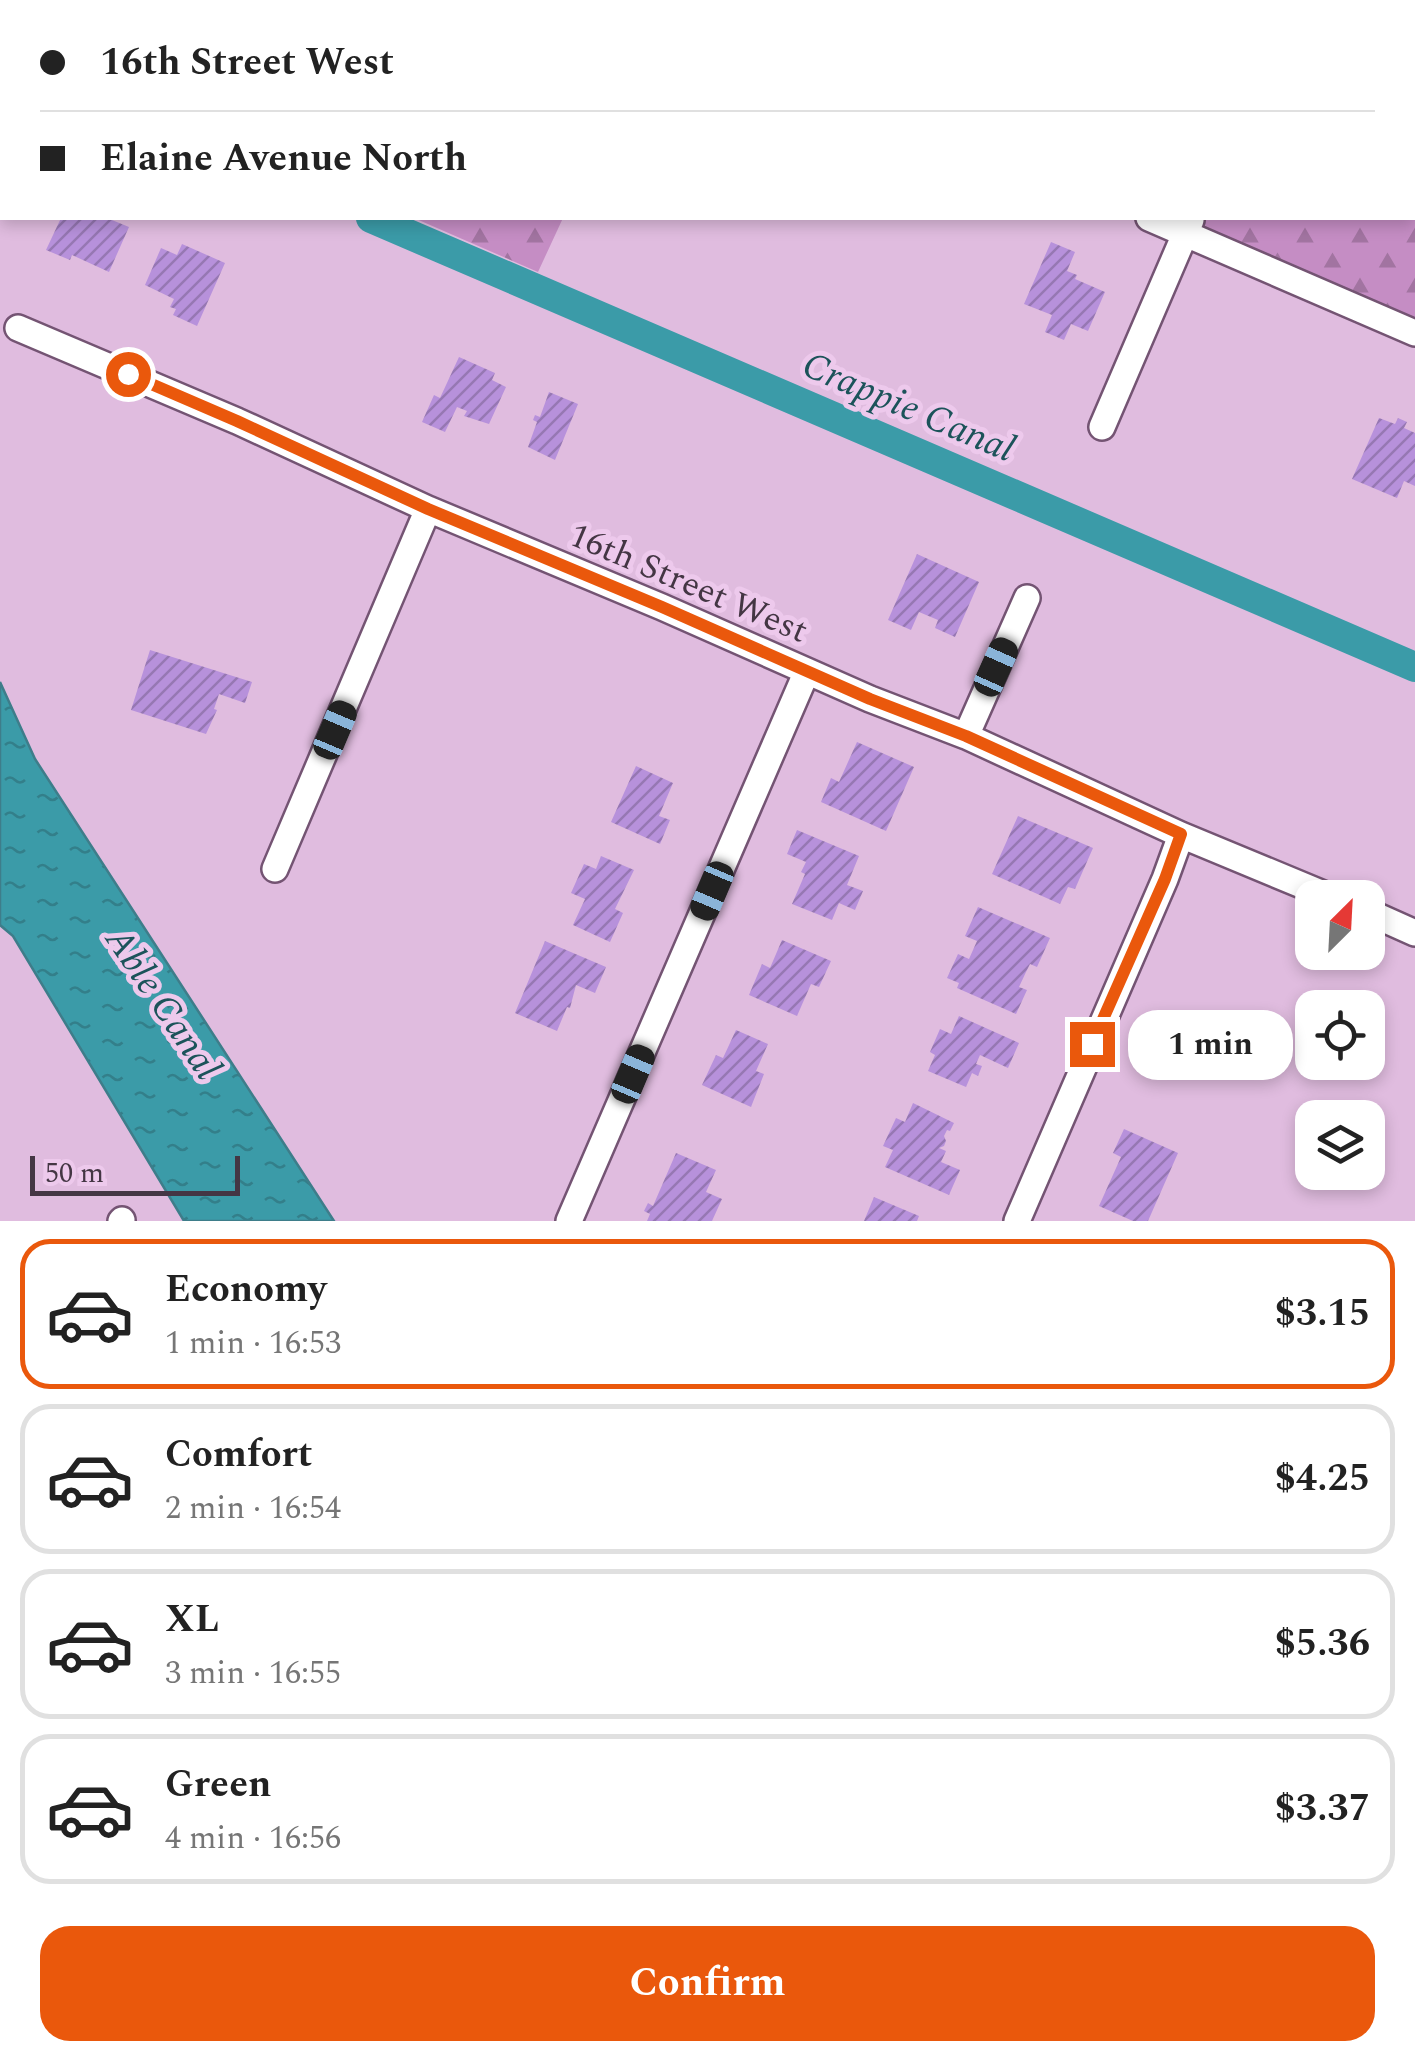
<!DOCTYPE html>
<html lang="en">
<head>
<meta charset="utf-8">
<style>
  body { margin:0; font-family:Spectral,serif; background:#f6f6f6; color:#222; height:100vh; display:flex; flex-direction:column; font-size:38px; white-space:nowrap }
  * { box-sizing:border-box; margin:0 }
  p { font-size:32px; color:#767676 }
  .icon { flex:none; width:55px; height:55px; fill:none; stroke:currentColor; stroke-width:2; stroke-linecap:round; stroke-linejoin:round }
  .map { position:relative; height:1221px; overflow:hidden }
  .sheet { display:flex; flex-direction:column; background:#fff; flex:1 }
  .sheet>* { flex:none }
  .top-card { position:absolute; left:0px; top:0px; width:1415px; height:220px; box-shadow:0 5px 15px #0003; display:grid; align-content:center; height:220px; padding:0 40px; background:#fff }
  .needle { width:65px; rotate:24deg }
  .buttons { position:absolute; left:1295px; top:880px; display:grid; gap:20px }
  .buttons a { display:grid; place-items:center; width:90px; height:90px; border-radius:20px; background:#fff; box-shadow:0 5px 15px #0003; font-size:50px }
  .scale { position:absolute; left:30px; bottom:25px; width:210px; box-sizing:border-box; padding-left:10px; border:5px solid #443644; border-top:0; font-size:28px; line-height:35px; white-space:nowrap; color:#443644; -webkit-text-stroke:8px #edc9ec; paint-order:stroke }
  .end { position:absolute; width:45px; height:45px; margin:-22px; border:12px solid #ea580c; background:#fff; box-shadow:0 0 0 5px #fff }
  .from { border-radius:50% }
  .bubble { position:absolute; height:70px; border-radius:30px; background:#fff; box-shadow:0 5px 15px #0003; font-size:32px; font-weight:700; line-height:70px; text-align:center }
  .car { position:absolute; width:30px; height:60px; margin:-30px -15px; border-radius:12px; box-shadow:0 0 8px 2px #0007; background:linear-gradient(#222 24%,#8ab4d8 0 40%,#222 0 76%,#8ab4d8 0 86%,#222 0) }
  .top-card b { display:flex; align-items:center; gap:35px; height:95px; font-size:38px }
  .top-card b+b { border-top:2px solid #e0e0e0 }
  .top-card i { width:25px; height:25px; background:#222 }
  ul { padding:18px 0 0; list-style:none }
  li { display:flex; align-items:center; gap:30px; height:150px; margin:0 20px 15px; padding:0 20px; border:5px solid #e0e0e0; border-radius:30px }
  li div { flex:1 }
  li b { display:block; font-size:38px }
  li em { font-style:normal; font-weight:700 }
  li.current { border-color:#ea580c }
  li>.icon { width:90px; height:90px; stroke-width:1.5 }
  .action { display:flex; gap:20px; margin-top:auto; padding:20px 40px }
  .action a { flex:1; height:115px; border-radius:30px; background:#ea580c; color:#fff; font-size:40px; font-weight:700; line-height:115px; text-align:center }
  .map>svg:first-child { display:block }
  .forest { fill:url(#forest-firs) }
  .water { fill:url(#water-ripples); stroke:#3e7d8a; stroke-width:2.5 }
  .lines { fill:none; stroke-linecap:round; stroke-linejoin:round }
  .canal { stroke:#3b9ba8; stroke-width:30 }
  .building { fill:url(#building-hatch) }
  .street-casing { stroke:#745473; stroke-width:30 }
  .street { stroke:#fff; stroke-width:25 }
  .route { stroke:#ea580c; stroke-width:12 }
  .labels { text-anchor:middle; stroke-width:10; stroke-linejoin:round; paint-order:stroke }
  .street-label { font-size:35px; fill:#443644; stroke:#edc9ec }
  .water-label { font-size:38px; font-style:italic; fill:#1c535a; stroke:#edc9ec }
</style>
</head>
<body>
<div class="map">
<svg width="1415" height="1221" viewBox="0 0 1415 1221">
  <defs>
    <pattern id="forest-firs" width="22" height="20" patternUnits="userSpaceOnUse" patternTransform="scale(2.5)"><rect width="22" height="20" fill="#c58dc4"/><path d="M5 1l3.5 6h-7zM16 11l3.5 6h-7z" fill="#a274a1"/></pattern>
    <pattern id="water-ripples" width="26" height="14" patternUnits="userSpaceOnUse" patternTransform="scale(2.5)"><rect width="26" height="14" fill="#3b9ba8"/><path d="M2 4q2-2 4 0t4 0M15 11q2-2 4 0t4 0" fill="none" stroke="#337f8a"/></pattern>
    <pattern id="building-hatch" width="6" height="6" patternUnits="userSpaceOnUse" patternTransform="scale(2.5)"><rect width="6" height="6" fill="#b791db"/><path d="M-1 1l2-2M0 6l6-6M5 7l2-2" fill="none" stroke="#9677b3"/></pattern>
  </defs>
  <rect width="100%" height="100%" fill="#e0bcdf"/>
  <path class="forest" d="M 113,0 L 1415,0 L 1415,343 L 1137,218 L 1412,218 L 1412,2 L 112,2 Z
    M 414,218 L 563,218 L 538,272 Z"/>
  <path class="water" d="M 0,682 L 35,759 L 334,1221 L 184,1221 L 13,936 L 0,925 Z"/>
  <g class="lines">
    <path class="canal" d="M 0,57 L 2,58
      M 371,218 L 1415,667"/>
  </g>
  <path class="building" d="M 61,218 L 107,218 L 129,227 L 109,272 L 72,255 L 70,260 L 46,250 Z
    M 1051,242 L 1075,252 L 1067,271 L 1077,275 L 1075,279 L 1105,292 L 1088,331 L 1071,324 L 1064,340 L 1045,332 L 1052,315 L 1024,304 Z
    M 182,244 L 225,263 L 197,326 L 173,315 L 176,309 L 170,307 L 174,299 L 145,285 L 161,248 L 177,255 Z
    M 459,357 L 495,373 L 492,380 L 506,387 L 489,424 L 464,416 L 467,411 L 457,407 L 445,432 L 422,422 L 434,395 L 440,398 Z
    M 549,392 L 578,404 L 555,460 L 528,447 L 537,422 L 533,420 L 535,415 L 540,417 Z
    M 1379,418 L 1395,424 L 1398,418 L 1407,422 L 1404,428 L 1415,433 L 1415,486 L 1404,481 L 1397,498 L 1352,479 Z
    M 917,554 L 979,582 L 955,637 L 935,628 L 938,620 L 919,612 L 911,630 L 888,620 Z
    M 150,650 L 252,682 L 245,703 L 219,694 L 214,709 L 217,710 L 206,734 L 131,710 Z
    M 857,742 L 914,767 L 886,831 L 821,802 L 831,778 L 839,782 Z
    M 636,766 L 673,783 L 659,816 L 670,820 L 660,844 L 611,822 Z
    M 1018,816 L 1093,848 L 1075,889 L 1068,887 L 1060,904 L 992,874 Z
    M 797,830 L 859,856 L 847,885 L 863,891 L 855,910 L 839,903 L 832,920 L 792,904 L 805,874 L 801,872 L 806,862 L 787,854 Z
    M 601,856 L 634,870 L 615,909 L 623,913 L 610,942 L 573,925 L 585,899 L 571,893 L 584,864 L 596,869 Z
    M 978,907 L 1050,938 L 1037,967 L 1030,964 L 1026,972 L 1019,987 L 1027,990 L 1016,1014 L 957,988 L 959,983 L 947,978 L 958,954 L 969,959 L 977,941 L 965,936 Z
    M 782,940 L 831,961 L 819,987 L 811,984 L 797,1016 L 749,995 L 762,964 L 770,968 Z
    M 545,941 L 606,967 L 595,993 L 576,985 L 570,1008 L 567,1007 L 557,1031 L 515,1013 Z
    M 959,1016 L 1019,1043 L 1008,1068 L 980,1055 L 976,1064 L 982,1066 L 978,1076 L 972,1073 L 966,1087 L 928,1071 L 935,1055 L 930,1052 L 940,1029 L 951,1034 Z
    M 736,1030 L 768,1044 L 756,1071 L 764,1074 L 751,1107 L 702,1085 L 716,1055 L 723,1058 Z
    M 913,1103 L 954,1123 L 950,1131 L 947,1130 L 944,1136 L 946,1141 L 944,1146 L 939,1148 L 946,1151 L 941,1162 L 960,1170 L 949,1195 L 885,1167 L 893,1150 L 883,1146 L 896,1118 L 905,1122 Z
    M 1124,1129 L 1178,1153 L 1148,1221 L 1133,1221 L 1099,1206 L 1121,1157 L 1113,1153 Z
    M 676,1153 L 716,1170 L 706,1192 L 722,1199 L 712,1221 L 647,1221 L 650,1214 L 644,1211 L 648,1203 L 653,1206 Z
    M 874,1197 L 919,1216 L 917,1221 L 864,1221 Z"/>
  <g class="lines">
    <defs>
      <path id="street" d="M 646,0 L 652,2
        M 1285,2 L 1286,0
        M 1149,218 L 1415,333
        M 18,328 L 237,421 L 428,509 L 662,607 L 870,699 L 966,736 L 1181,835 L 1333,898
        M 1102,427 L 1191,220
        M 966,736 L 1027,598
        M 275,869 L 428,509
        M 1368,912 L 1415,933
        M 121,1221 L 122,1220
        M 569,1221 L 807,671
        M 1017,1221 L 1165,879 L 1181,835"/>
    </defs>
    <use href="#street" class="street-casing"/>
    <use href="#street" class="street"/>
  </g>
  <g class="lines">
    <path class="route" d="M 128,374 L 237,421 L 428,509 L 662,607 L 870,699 L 966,736 L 1181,834 L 1165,879 L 1092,1044"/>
  </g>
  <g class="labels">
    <g class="street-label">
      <text transform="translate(689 582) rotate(23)" y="12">16th Street West</text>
    </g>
    <g class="water-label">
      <text transform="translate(909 406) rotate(23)" y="13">Crappie Canal</text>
      <text transform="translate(164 1003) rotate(56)" y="13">Able Canal</text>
    </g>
  </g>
</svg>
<div class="buttons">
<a><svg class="needle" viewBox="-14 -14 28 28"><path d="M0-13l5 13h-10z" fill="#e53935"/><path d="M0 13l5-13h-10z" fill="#767676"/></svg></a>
<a><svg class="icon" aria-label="locate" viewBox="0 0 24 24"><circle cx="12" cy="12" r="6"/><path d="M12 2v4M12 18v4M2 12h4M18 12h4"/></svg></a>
<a><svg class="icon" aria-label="layers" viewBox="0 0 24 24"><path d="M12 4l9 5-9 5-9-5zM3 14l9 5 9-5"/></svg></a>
</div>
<div class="scale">50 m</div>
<i class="end from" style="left:128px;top:374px"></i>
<i class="end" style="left:1092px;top:1044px"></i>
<div class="bubble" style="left:1128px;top:1010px;width:165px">1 min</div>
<i class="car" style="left:996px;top:667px;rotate:24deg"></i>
<i class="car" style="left:335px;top:730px;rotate:23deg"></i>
<i class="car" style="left:712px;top:891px;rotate:203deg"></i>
<i class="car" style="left:633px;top:1074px;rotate:23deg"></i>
<div class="top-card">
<b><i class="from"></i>16th Street West</b>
<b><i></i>Elaine Avenue North</b>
</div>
</div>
<section class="sheet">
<ul>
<li class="current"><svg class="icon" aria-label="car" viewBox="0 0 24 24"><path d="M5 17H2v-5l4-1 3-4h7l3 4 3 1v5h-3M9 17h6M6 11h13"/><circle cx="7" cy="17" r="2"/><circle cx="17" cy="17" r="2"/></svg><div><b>Economy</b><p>1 min · 16:53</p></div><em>$3.15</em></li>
<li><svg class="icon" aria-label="car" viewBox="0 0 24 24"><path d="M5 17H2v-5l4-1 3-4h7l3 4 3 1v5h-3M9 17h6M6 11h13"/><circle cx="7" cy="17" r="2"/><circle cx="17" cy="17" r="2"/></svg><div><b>Comfort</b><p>2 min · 16:54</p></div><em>$4.25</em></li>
<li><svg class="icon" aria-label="car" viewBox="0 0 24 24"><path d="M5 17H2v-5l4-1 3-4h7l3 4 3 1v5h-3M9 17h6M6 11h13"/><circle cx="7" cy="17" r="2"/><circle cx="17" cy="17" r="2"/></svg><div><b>XL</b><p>3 min · 16:55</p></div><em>$5.36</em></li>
<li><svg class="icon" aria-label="car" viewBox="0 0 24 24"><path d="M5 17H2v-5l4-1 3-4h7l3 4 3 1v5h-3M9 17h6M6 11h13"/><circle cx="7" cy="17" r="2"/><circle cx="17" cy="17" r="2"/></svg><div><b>Green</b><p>4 min · 16:56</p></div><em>$3.37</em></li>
</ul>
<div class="action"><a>Confirm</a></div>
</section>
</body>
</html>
